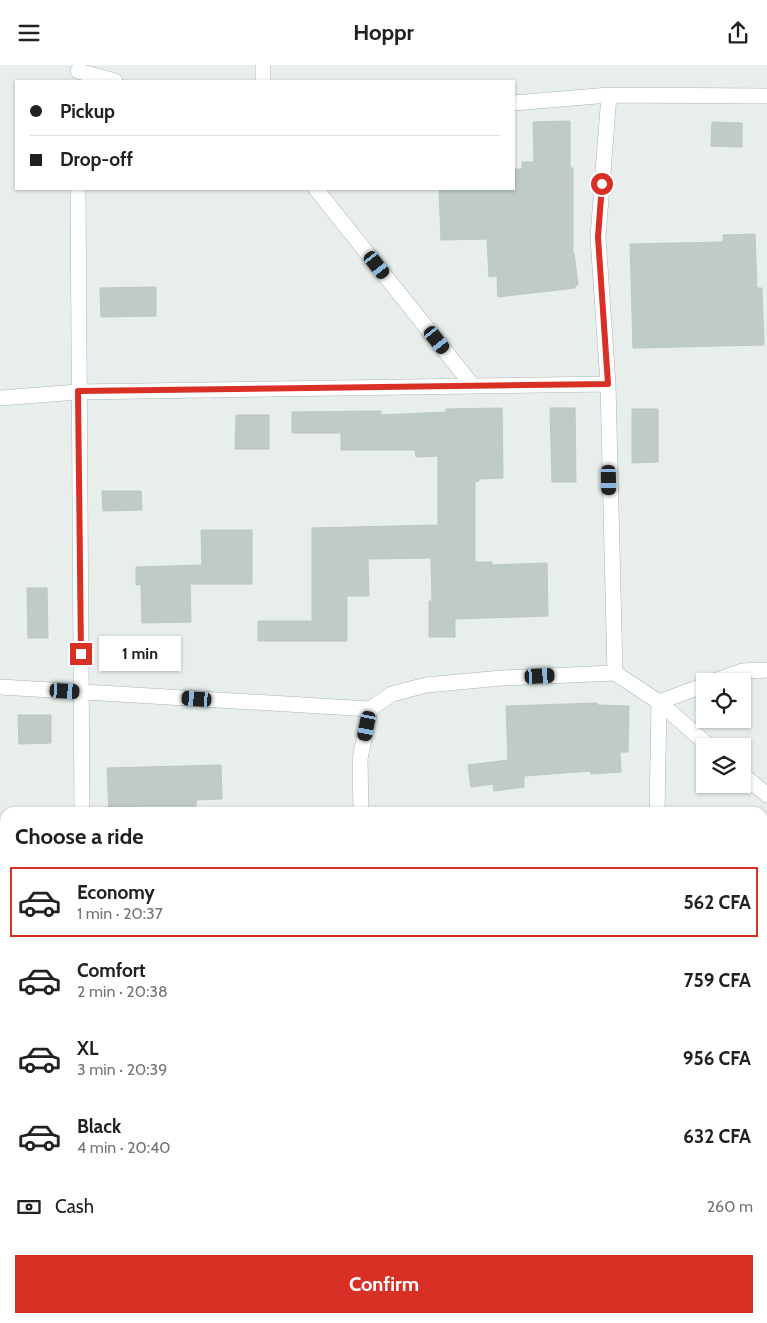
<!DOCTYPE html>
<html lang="en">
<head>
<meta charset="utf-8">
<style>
  body { margin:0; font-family:Cabin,sans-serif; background:#f6f6f6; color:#202124; height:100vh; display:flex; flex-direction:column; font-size:19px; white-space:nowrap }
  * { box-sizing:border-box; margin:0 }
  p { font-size:16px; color:#757577 }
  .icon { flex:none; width:28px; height:28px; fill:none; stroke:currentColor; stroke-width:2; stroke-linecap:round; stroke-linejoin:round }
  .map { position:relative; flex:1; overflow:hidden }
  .drawer { position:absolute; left:0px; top:742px; width:768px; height:516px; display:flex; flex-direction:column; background:#fff; border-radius:15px 15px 0 0; box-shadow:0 1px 4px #0004 }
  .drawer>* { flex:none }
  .guide { position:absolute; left:15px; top:15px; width:500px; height:110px; border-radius:0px; box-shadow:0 1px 4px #0004; display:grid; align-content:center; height:110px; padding:0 15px; background:#fff }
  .fabs { position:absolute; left:696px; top:608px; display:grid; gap:10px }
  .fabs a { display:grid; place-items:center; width:55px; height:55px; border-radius:0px; background:#fff; box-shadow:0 1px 4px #0004; font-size:25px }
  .end { position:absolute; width:22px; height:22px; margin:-11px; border:6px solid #d93025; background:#fff; box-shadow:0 0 0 2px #fff }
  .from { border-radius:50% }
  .bubble { position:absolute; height:35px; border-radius:0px; background:#fff; box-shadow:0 1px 4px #0004; font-size:16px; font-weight:700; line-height:35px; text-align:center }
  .car { position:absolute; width:15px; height:30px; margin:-15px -8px; border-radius:6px; box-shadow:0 0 4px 1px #0007; background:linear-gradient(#222 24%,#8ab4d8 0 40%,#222 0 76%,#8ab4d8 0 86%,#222 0) }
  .guide b { display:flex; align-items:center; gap:18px; height:48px; font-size:19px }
  .guide b+b { border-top:1px solid #e0e0e0 }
  .guide i { width:12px; height:12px; background:#202124 }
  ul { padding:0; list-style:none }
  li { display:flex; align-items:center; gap:15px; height:70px; margin:0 10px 8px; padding:0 5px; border:2px solid transparent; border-radius:0px }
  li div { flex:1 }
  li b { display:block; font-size:19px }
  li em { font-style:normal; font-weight:700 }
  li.on { border-color:#d93025 }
  li>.icon { width:45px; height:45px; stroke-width:1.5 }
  h2 { padding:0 15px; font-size:22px; line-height:60px }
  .pay { display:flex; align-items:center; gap:12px; height:55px; padding:0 15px; font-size:19px }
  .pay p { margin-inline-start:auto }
  .primary-button { display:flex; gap:10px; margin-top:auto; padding:10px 15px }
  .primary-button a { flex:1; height:58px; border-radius:0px; background:#d93025; color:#fff; font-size:20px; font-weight:700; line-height:58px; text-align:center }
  header { display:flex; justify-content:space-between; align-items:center; height:65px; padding:0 15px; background:#fff; font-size:22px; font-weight:700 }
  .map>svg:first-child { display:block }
  .building { fill:#bfcbc7; stroke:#bac7c2 }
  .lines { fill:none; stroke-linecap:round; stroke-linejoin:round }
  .minor-casing { stroke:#aab6b2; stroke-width:16 }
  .minor { stroke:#fff; stroke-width:15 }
  .route { stroke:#d93025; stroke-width:6 }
</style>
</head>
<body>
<header><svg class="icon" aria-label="menu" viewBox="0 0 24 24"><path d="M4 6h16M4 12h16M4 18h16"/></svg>Hoppr<svg class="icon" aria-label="share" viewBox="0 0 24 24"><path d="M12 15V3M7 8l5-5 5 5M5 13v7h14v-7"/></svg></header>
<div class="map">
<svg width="767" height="1258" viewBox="0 0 767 1258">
  <rect width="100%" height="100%" fill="#e7eeeb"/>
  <path class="building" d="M 570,56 L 570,103 L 573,103 L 573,188 L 574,188 L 578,220 L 575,220 L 575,223 L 498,232 L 497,211 L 489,212 L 487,174 L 441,175 L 439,124 L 514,124 L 515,104 L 522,104 L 522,97 L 534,97 L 533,57 Z
    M 712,57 L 742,58 L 742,82 L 711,81 Z
    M 755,169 L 757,223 L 762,223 L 764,280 L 633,283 L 630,179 L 723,177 L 723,170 Z
    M 156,222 L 156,251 L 101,252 L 100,223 Z
    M 502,343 L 503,413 L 479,414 L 479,416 L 475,417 L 475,497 L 492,497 L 492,500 L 547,498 L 548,551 L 455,554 L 455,572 L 429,572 L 429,536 L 432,536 L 431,493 L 368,494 L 369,531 L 347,531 L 347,576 L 258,576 L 258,556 L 312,556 L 312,463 L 438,460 L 438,391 L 416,392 L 415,385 L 341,385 L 341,368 L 292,368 L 292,347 L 381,346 L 381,350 L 446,347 L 446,344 Z
    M 550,343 L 575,343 L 576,417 L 552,417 Z
    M 632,344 L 658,344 L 658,397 L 632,398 Z
    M 236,350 L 269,350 L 269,384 L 235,384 Z
    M 102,426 L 141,426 L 142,445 L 103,446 Z
    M 201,465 L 252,465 L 252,519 L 190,519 L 191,557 L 142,558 L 141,519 L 136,520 L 136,502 L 202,500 Z
    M 27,523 L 47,523 L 48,573 L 28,573 Z
    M 597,638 L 597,640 L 629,641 L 628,687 L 620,687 L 621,707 L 591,709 L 591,706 L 524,711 L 524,722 L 494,726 L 493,719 L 471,722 L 468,700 L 508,695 L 506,641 Z
    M 18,650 L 51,650 L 51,678 L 19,679 Z
    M 221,700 L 222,734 L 196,735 L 196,741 L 138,741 L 138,748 L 109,748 L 107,703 Z"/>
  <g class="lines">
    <defs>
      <path id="minor" d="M 263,0 L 263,16
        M 78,6 L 115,16
        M 609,30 L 598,172 L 608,319 L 615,608
        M 514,38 L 609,30 L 767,31
        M 78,124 L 82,748
        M 316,124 L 473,321
        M 0,333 L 78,327 L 608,319
        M 714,616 L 742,606 L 767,605
        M 0,622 L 370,644 L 392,629 L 426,620 L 502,613 L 615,608 L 659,637 L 709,681
        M 659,637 L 705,620
        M 742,709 L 767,730
        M 361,748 L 360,694 L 370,644
        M 657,748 L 659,637
        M 0,912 L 5,912
        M 0,1197 L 5,1197
        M 85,1254 L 85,1258
        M 365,1254 L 365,1258"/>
    </defs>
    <use href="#minor" class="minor-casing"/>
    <use href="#minor" class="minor"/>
  </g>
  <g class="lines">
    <path class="route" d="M 81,589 L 78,326 L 608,319 L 598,172 L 602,119"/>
  </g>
</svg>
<div class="fabs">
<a><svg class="icon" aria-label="locate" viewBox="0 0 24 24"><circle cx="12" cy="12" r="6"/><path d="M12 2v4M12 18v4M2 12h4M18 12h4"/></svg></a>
<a><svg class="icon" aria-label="layers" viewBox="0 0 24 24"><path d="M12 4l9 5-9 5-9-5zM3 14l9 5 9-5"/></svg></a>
</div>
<i class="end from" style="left:602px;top:119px"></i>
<i class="end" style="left:81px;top:589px"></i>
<div class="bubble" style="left:99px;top:571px;width:82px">1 min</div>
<i class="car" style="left:377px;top:200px;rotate:142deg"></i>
<i class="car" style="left:437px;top:275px;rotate:142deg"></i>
<i class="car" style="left:609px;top:415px;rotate:179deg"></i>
<i class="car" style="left:540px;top:611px;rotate:87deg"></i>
<i class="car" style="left:65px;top:626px;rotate:93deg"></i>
<i class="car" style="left:197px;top:634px;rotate:274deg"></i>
<i class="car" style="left:367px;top:661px;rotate:191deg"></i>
<div class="guide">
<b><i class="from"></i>Pickup</b>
<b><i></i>Drop-off</b>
</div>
<section class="drawer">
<h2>Choose a ride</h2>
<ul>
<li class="on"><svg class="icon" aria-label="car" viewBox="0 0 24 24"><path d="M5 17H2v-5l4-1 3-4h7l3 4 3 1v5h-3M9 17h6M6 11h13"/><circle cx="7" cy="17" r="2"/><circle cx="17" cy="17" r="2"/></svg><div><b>Economy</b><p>1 min · 20:37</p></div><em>562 CFA</em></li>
<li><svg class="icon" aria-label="car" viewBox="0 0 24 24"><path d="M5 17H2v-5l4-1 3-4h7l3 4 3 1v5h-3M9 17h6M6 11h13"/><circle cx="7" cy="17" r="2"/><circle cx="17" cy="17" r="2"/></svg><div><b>Comfort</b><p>2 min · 20:38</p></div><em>759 CFA</em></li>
<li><svg class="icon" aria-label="car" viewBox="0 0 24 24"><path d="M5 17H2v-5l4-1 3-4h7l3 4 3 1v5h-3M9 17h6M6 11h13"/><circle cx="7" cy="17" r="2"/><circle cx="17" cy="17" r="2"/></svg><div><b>XL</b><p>3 min · 20:39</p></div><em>956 CFA</em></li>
<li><svg class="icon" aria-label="car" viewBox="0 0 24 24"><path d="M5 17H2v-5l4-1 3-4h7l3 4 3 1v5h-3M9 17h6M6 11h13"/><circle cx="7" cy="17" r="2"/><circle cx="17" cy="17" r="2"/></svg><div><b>Black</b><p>4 min · 20:40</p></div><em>632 CFA</em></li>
</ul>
<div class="pay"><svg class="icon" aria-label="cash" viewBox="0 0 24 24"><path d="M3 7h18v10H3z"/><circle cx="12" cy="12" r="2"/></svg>Cash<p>260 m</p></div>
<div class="primary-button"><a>Confirm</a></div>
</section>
</div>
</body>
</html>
